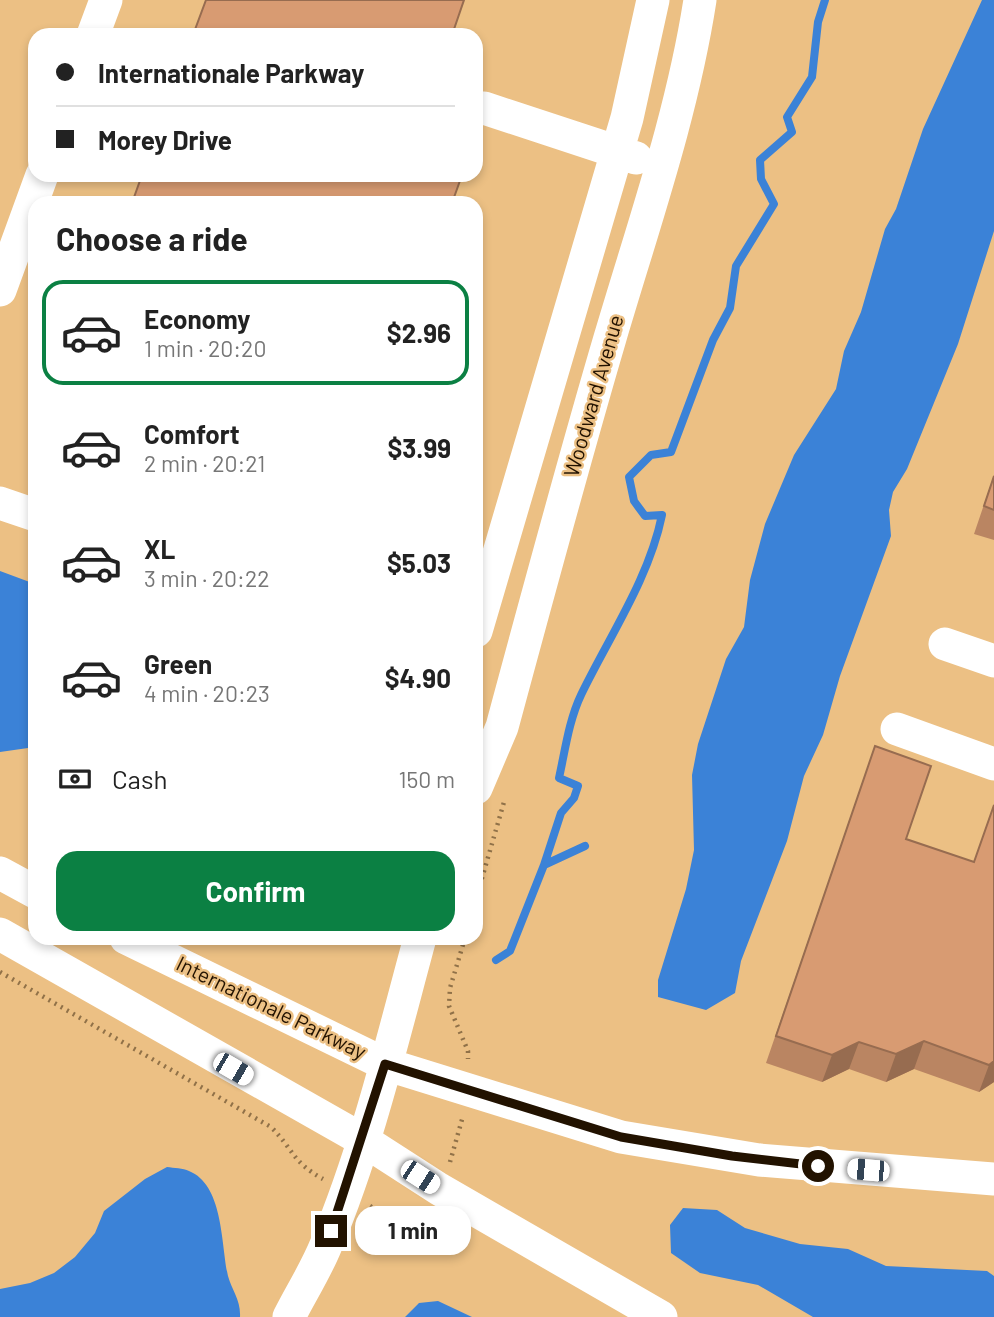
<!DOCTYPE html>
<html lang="en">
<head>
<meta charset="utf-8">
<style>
  body { margin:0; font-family:Barlow,sans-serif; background:#f2f2f2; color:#222; height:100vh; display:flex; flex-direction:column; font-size:26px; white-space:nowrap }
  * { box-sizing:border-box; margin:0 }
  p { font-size:23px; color:#767676 }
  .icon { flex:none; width:38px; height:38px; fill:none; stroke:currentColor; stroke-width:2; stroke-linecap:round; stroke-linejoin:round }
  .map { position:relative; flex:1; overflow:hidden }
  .details { position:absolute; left:28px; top:196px; width:455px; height:749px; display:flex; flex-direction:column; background:#fff; border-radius:21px; box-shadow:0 4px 10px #0003 }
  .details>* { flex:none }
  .top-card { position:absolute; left:28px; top:28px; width:455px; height:154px; border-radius:21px; box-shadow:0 4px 10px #0003; display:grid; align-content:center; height:154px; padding:0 28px; background:#fff }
  .end { position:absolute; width:32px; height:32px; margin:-16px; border:9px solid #221200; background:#fff; box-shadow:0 0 0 4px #fff }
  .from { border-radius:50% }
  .bubble { position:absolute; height:49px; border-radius:21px; background:#fff; box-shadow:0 4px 10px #0003; font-size:23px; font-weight:700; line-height:49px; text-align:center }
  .car { position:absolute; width:21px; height:42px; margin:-21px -10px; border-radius:9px; box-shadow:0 0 5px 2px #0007; background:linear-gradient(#fff 24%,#345 0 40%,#fff 0 76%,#345 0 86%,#fff 0) }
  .top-card b { display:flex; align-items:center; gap:24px; height:66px; font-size:26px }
  .top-card b+b { border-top:2px solid #e0e0e0 }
  .top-card i { width:18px; height:18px; background:#222 }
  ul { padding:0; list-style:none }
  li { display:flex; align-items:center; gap:21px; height:105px; margin:0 14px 10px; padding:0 14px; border:4px solid transparent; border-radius:21px }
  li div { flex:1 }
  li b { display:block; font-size:26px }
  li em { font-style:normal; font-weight:700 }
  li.active { border-color:#0b8043 }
  li>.icon { width:63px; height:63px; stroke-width:1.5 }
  h2 { padding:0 28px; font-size:32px; line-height:84px }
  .pay { display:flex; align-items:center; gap:18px; height:77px; padding:0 28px; font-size:26px }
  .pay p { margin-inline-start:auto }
  .button { display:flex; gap:14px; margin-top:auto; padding:14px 28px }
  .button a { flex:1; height:80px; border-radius:21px; background:#0b8043; color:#fff; font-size:28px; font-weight:700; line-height:80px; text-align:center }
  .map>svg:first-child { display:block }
  .water { fill:#3b82d7 }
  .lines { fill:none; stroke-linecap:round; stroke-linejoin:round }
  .stream { stroke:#3b82d7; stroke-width:8 }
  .path { stroke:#907148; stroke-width:4.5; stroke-dasharray:2 5; stroke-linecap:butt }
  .minor { stroke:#fff; stroke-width:33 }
  .wall { fill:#ba8562 }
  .shaded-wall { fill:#976c50 }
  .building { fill:#d89b72; stroke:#976c50; stroke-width:2 }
  .route { stroke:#221200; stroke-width:9 }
  .labels { text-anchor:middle; stroke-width:5; stroke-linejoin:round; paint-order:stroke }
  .street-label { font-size:21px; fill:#221200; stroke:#ecc084 }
</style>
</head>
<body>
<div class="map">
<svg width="994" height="1317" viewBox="0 0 994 1317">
  <rect width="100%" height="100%" fill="#ecc084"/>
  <path class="water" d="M 982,0 L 994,0 L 994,231 L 958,344 L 907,469 L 893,492 L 889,510 L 891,536 L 840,676 L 823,735 L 804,776 L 787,841 L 741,961 L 735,993 L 706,1010 L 658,997 L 658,980 L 686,889 L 694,850 L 692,775 L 698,744 L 726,659 L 744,627 L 750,580 L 765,524 L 794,455 L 836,389 L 844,351 L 861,312 L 885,229 L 896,209 L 923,129 Z
    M 0,571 L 35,584 L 35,747 L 0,752 Z
    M 167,1167 C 174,1168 183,1168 189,1171 C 224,1185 221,1246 228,1276 C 232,1291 241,1300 240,1317 L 0,1317 L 0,1289 L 30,1283 L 54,1273 L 75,1257 L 95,1233 L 104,1211 L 145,1179 Z
    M 683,1208 L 717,1210 L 745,1228 L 800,1244 L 848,1249 L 886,1266 L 987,1271 L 994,1276 L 994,1317 L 813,1317 L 758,1285 L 700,1273 L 671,1253 L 670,1225 Z
    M 438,1301 L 472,1317 L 405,1317 L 419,1303 Z"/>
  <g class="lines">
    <path class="stream" d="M 544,865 L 561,813 L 574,798 L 578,786 L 559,778 C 565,751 569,720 581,695 C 609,637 649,579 662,515 L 645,516 L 634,501 L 629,477 L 651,455 L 671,452 L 713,340 L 730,308 L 736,266 L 774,204 L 761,179 L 760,160 L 792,132 L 787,117 L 812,77 L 818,22 L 825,0
      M 496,960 L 510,951 L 544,865 L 585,846"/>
    <path class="path" d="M 476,899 L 504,802
      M 465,938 L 450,988 L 449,1006 L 468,1051 L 468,1059
      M 0,972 L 271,1127 C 294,1150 292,1162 323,1179
      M 450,1162 L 463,1116
      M 370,1206 L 397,1223 L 429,1220 L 430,1216"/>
    <path class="minor" d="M 93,35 L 106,0
      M 484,108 L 636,158
      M 0,290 L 42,175
      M 0,503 L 35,515
      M 476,631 L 627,118 L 653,0
      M 945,644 L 994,661
      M 897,729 L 994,764
      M 476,788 L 502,727 C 537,597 572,467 610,338 C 643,226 682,116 700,0
      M 0,873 L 35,892
      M 0,934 L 363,1140 L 439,1189 L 661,1317
      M 126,938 L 385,1064 L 621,1137 L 759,1160 L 994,1179
      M 289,1317 C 301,1293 316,1270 326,1245 C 367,1147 392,1041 420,938"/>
  </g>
  <path class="wall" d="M 35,471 L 35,491 L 28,489 Z
    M 994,475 L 994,540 L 974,534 Z
    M 875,746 L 906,839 L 974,862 L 994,804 L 994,1082 L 979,1092 L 914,1069 L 886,1082 L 849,1069 L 822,1082 L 766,1063 Z"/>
  <path class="shaded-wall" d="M 924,1041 L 914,1069 L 886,1082 L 896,1054 Z
    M 859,1042 L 849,1069 L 822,1082 L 832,1055 Z
    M 994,1061 L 994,1082 L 979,1092 L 989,1065 Z"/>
  <path class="building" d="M 206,0 L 464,0 L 452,35 L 193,35 Z
    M 476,119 L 481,121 L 476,135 Z
    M 142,175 L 462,175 L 452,203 L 132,203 Z
    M 994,476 L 994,510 L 984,506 Z
    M 875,746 L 931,766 L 906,839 L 974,862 L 994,805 L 994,1061 L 989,1065 L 924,1041 L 896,1054 L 859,1042 L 832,1055 L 776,1036 Z"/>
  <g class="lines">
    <path class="route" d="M 331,1231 L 385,1064 L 621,1137 L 732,1156 L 818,1166"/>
  </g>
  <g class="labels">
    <g class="street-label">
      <text transform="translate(594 396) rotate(-74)" y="7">Woodward Avenue</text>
      <text transform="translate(271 1008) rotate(26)" y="7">Internationale Parkway</text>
    </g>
  </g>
</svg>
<i class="end from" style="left:818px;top:1166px"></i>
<i class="end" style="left:331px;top:1231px"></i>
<div class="bubble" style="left:355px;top:1206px;width:116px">1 min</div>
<i class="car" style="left:233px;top:1069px;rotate:120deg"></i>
<i class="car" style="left:868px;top:1170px;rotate:275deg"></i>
<i class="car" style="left:420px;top:1177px;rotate:123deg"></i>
<div class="top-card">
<b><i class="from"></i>Internationale Parkway</b>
<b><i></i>Morey Drive</b>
</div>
<section class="details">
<h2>Choose a ride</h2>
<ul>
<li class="active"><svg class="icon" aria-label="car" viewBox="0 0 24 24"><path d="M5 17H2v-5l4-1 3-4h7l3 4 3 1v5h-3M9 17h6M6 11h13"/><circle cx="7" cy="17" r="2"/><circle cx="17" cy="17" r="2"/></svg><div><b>Economy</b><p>1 min · 20:20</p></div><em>$2.96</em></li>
<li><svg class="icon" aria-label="car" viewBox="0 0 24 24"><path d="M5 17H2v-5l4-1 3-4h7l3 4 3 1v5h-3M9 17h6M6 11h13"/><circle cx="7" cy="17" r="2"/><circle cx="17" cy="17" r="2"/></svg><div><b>Comfort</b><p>2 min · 20:21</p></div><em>$3.99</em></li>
<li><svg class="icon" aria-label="car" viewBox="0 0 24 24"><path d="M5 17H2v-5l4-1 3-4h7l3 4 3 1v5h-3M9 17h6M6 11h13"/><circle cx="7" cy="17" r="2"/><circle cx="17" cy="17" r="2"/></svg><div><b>XL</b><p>3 min · 20:22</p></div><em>$5.03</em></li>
<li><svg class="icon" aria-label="car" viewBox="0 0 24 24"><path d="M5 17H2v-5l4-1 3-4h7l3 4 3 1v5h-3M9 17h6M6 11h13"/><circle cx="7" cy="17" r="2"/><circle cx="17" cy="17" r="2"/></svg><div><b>Green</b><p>4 min · 20:23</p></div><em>$4.90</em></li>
</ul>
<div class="pay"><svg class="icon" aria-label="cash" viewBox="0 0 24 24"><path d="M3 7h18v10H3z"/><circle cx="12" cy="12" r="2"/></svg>Cash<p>150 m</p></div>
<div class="button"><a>Confirm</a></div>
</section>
</div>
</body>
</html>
